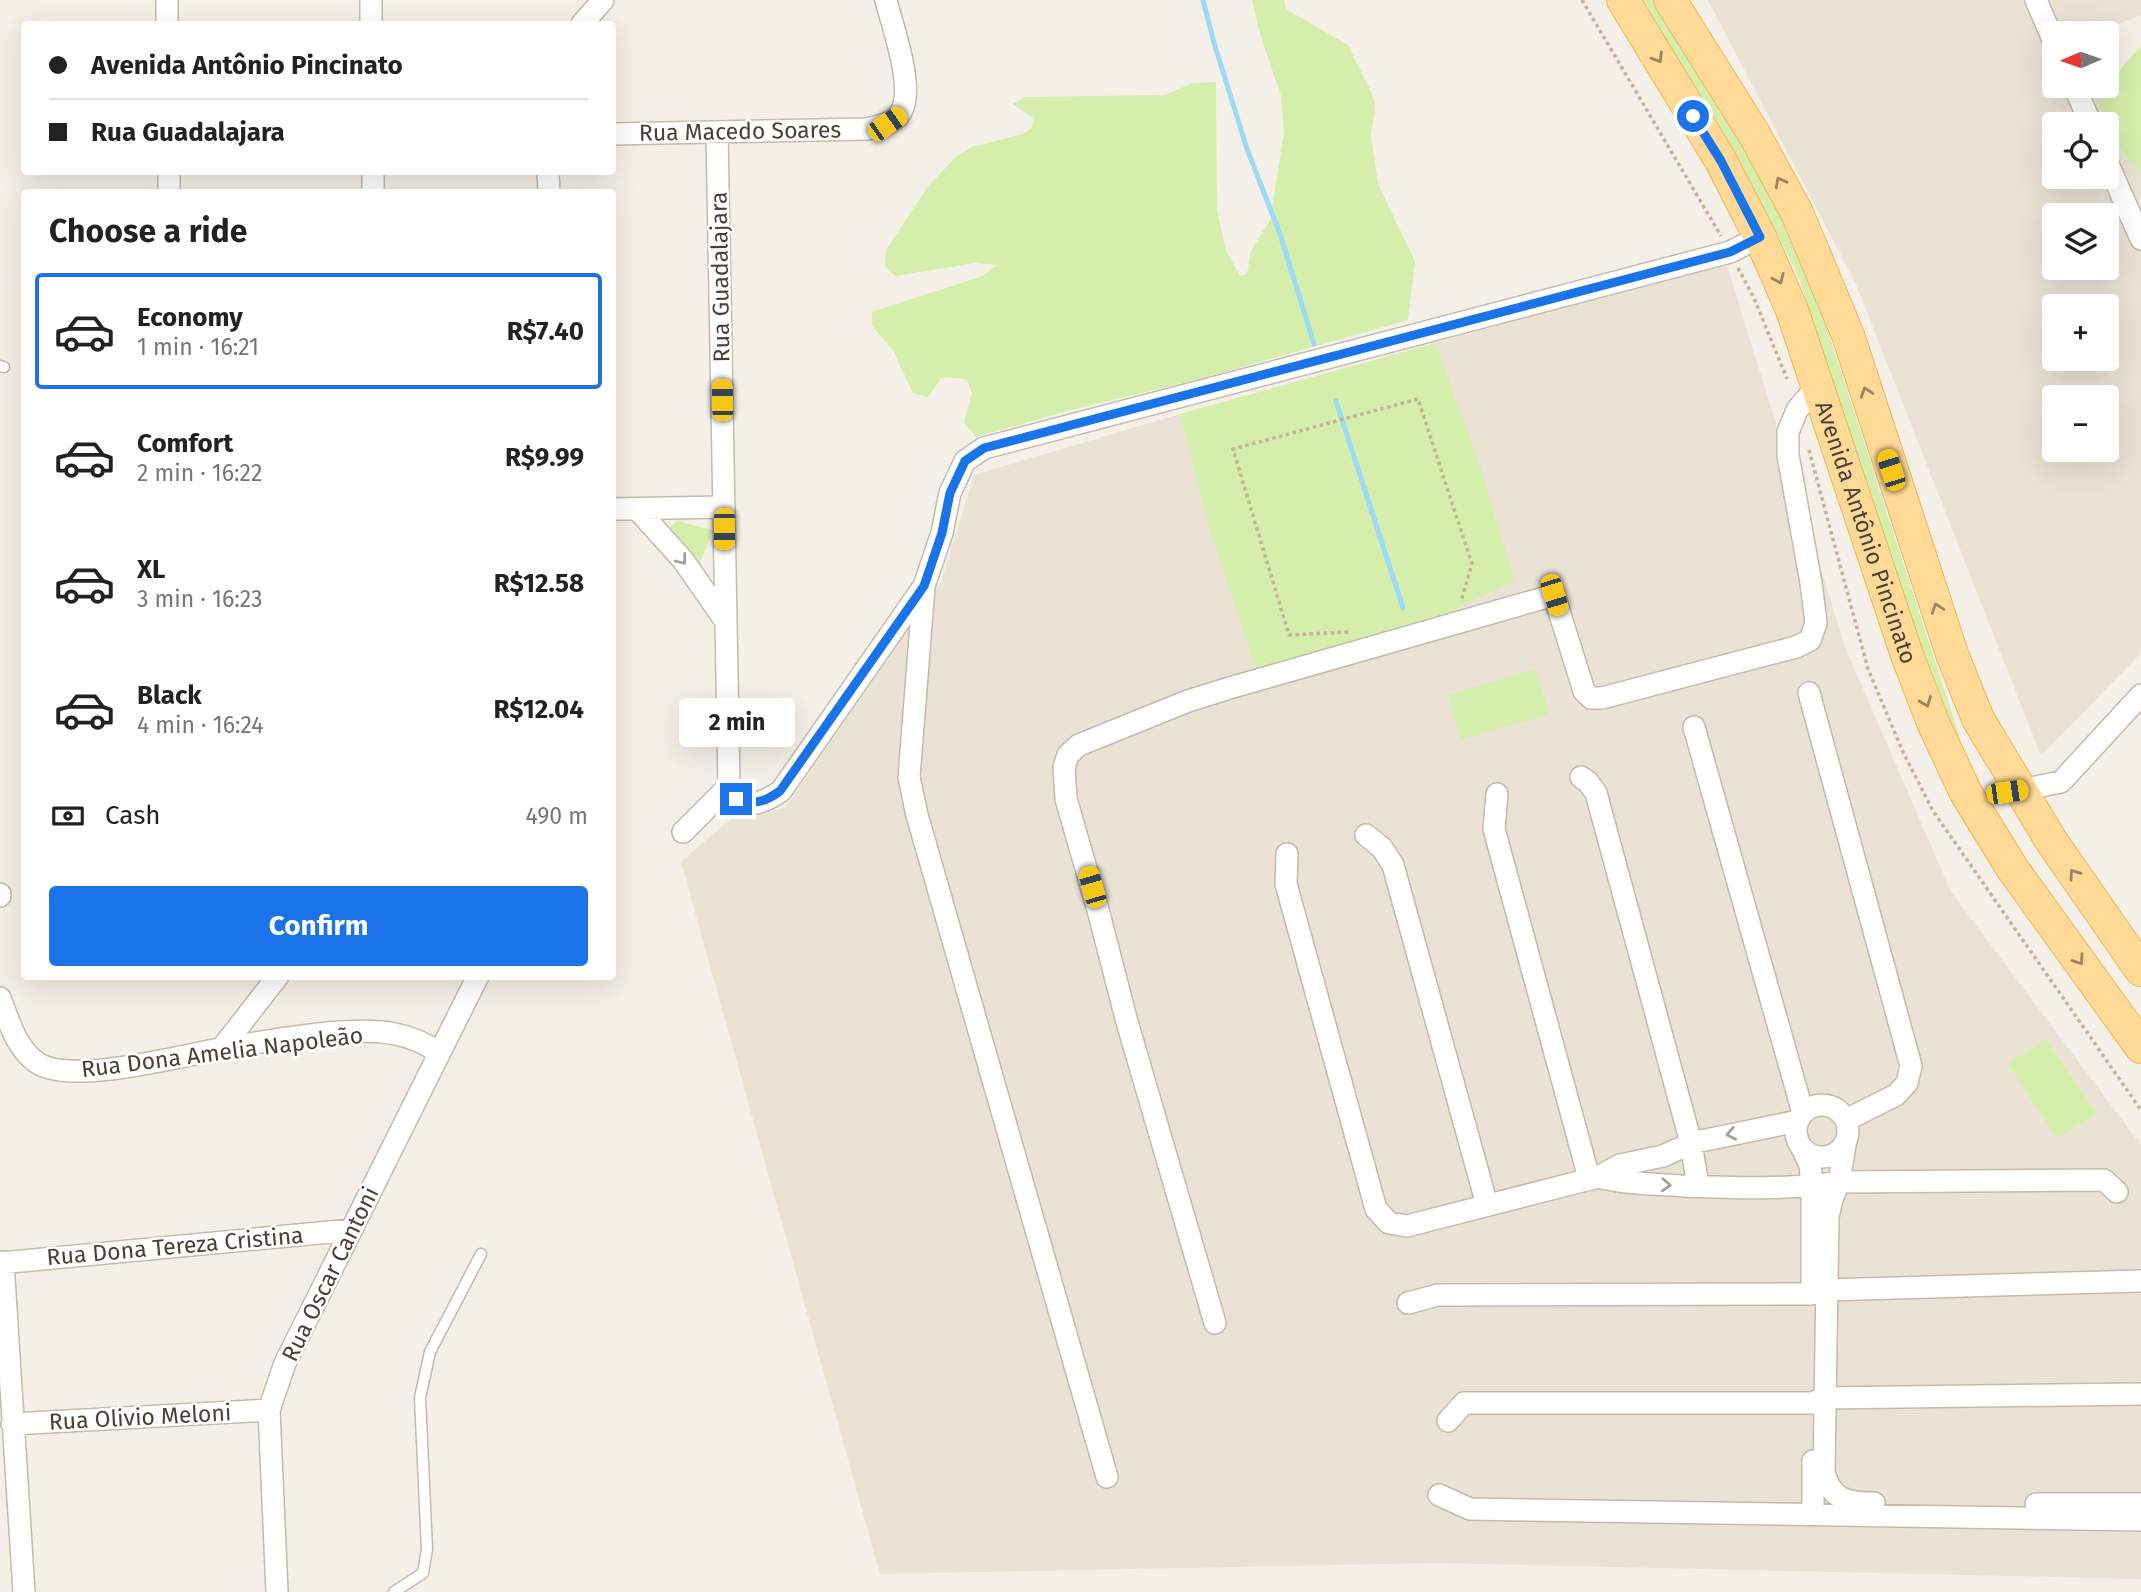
<!DOCTYPE html>
<html lang="en">
<head>
<meta charset="utf-8">
<style>
  body { margin:0; font-family:"Fira Sans",sans-serif; background:#f6f6f6; color:#222; height:100vh; display:flex; flex-direction:column; font-size:26px; white-space:nowrap }
  * { box-sizing:border-box; margin:0 }
  p { font-size:23px; color:#767676 }
  .icon { flex:none; width:38px; height:38px; fill:none; stroke:currentColor; stroke-width:2; stroke-linecap:round; stroke-linejoin:round }
  .map { position:relative; flex:1; overflow:hidden }
  .drawer { position:absolute; left:21px; top:189px; width:595px; height:791px; display:flex; flex-direction:column; background:#fff; border-radius:7px; box-shadow:0 7px 28px #0002 }
  .drawer>* { flex:none }
  .banner { position:absolute; left:21px; top:21px; width:595px; height:154px; border-radius:7px; box-shadow:0 7px 28px #0002; display:grid; align-content:center; height:154px; padding:0 28px; background:#fff }
  .needle { width:46px; rotate:268deg }
  .tools { position:absolute; left:2042px; top:21px; display:grid; gap:14px }
  .tools a { display:grid; place-items:center; width:77px; height:77px; border-radius:7px; background:#fff; box-shadow:0 7px 28px #0002; font-size:35px }
  .end { position:absolute; width:32px; height:32px; margin:-16px; border:9px solid #1a73e8; background:#fff; box-shadow:0 0 0 4px #fff }
  .from { border-radius:50% }
  .bubble { position:absolute; height:49px; border-radius:7px; background:#fff; box-shadow:0 7px 28px #0002; font-size:23px; font-weight:700; line-height:49px; text-align:center }
  .car { position:absolute; width:21px; height:42px; margin:-21px -10px; border-radius:9px; box-shadow:0 0 5px 2px #0007; background:linear-gradient(#f5c518 24%,#345 0 40%,#f5c518 0 76%,#345 0 86%,#f5c518 0) }
  .banner b { display:flex; align-items:center; gap:24px; height:66px; font-size:26px }
  .banner b+b { border-top:2px solid #e0e0e0 }
  .banner i { width:18px; height:18px; background:#222 }
  ul { padding:0; list-style:none }
  li { display:flex; align-items:center; gap:21px; height:116px; margin:0 14px 10px; padding:0 14px; border:4px solid transparent; border-radius:7px }
  li div { flex:1 }
  li b { display:block; font-size:26px }
  li em { font-style:normal; font-weight:700 }
  li.on { border-color:#1a73e8 }
  li>.icon { width:63px; height:63px; stroke-width:1.5 }
  h2 { padding:0 28px; font-size:32px; line-height:84px }
  .pay { display:flex; align-items:center; gap:18px; height:77px; padding:0 28px; font-size:26px }
  .pay p { margin-inline-start:auto }
  .primary-button { display:flex; gap:14px; margin-top:auto; padding:14px 28px }
  .primary-button a { flex:1; height:80px; border-radius:7px; background:#1a73e8; color:#fff; font-size:28px; font-weight:700; line-height:80px; text-align:center }
  .map>svg:first-child { display:block }
  .residential { fill:#eae2d5; fill-rule:evenodd }
  .green { fill:#d5eeac }
  .lines { fill:none; stroke-linecap:round; stroke-linejoin:round }
  .stream { stroke:#9ddaf8; stroke-width:5 }
  .service-casing { stroke:#c5baab; stroke-width:13 }
  .minor-casing { stroke:#c5baab; stroke-width:24 }
  .primary-casing { stroke:#f0b85a; stroke-width:34 }
  .path { stroke:#c5b298; stroke-width:3.5; stroke-dasharray:3.5 3.5; stroke-linecap:butt }
  .service { stroke:#fff; stroke-width:10 }
  .minor { stroke:#fff; stroke-width:21 }
  .primary { stroke:#ffd996; stroke-width:32 }
  .oneway { stroke:#9b8561 }
  .oneway2 { stroke:#a4a09a }
  .route { stroke:#1a73e8; stroke-width:9 }
  .labels { text-anchor:middle; stroke-width:5; stroke-linejoin:round; paint-order:stroke }
  .street-label { font-size:23px; fill:#494035; stroke:#fff }
</style>
</head>
<body>
<div class="map">
<svg width="2141" height="1592" viewBox="0 0 2141 1592">
  <rect width="100%" height="100%" fill="#f5f0e7"/>
  <path class="residential" d="M 1708,0 L 2141,0 L 2141,15 L 2104,30 L 2105,33 L 2054,33 L 2054,86 L 2107,86 L 2107,38 L 2141,126 L 2141,653 L 2041,756 L 1856,284 ZM 2054,124 L 2107,124 L 2107,177 L 2054,177 ZM 2054,215 L 2107,215 L 2107,268 L 2054,268 ZM 2054,306 L 2107,306 L 2107,359 L 2054,359 ZM 2054,397 L 2107,397 L 2107,450 L 2054,450 Z
    M 1726,262 L 1845,647 L 1951,892 L 2141,1145 L 2141,1579 L 1437,1563 L 880,1574 L 681,862 L 732,818 L 785,808 L 941,582 L 974,475 L 1180,414 Z"/>
  <path class="green" d="M 1252,0 L 1284,0 L 1286,9 L 1348,45 L 1373,95 L 1375,108 L 1371,135 L 1378,184 L 1415,261 L 1408,320 L 1203,378 L 1071,410 L 976,437 L 964,422 L 972,393 L 967,379 L 942,377 L 928,397 L 913,393 L 893,350 L 872,326 L 872,312 L 982,276 L 997,265 L 976,263 L 895,276 L 885,266 L 886,250 L 929,185 L 957,156 L 972,147 L 1023,134 L 1032,127 L 1033,118 L 1013,104 L 1025,97 L 1165,95 L 1193,83 L 1216,82 L 1217,211 L 1226,250 L 1240,276 L 1247,274 L 1251,251 L 1270,220 L 1284,133 L 1281,96 L 1260,34 Z
    M 1636,0 L 1655,0 C 1709,91 1765,180 1810,276 L 1961,741 L 1938,720 L 1800,281 C 1756,182 1693,92 1636,0 Z
    M 2141,46 L 2141,174 L 2122,151 L 2099,106 L 2123,66 Z
    M 1435,343 L 1478,459 L 1515,581 L 1439,617 L 1256,669 L 1210,530 L 1180,414 Z
    M 678,521 L 713,530 L 697,570 L 664,532 Z
    M 1536,669 L 1549,714 L 1461,740 L 1448,695 Z
    M 2046,1039 L 2097,1114 L 2057,1138 L 2008,1064 Z"/>
  <g class="lines">
    <path class="stream" d="M 1203,0 L 1215,46 L 1247,149 L 1280,234 L 1314,344
      M 1336,401 L 1403,608"/>
    <defs>
      <path id="service" d="M 0,366 L 4,367
        M 394,1592 L 423,1573 L 427,1549 L 420,1398 L 430,1352 L 481,1254"/>
      <path id="minor" d="M 167,0 L 167,24
        M 371,0 L 371,24
        M 2036,0 L 2054,42
        M 582,24 L 603,0
        M 2074,86 L 2091,124
        M 717,132 L 729,786 C 744,810 759,806 781,791 L 924,586 L 942,533 L 950,493 L 965,461 L 984,448 L 1730,252 L 1760,237
        M 612,134 L 867,129 C 878,126 889,125 897,117 C 919,97 892,26 886,0
        M 2107,162 L 2141,239
        M 169,172 L 169,192
        M 373,172 L 373,192
        M 548,172 L 549,192
        M 612,509 L 724,507
        M 637,509 L 683,560 L 724,619
        M 924,587 L 909,777 L 917,815 L 1107,1477
        M 1809,693 L 1911,1066 L 1907,1083 L 1896,1095 L 1846,1120
        M 1694,727 L 1803,1113
        M 1581,777 L 1588,782 L 1596,793 L 1691,1143 L 1698,1186
        M 2021,790 L 2061,782 L 2141,695
        M 1497,794 L 1494,829 L 1589,1178
        M 683,832 L 729,786
        M 1366,835 L 1382,848 L 1393,865 L 1487,1205
        M 1287,854 L 1286,884 L 1376,1209 L 1389,1223 L 1407,1226 L 1598,1177 C 1627,1184 1655,1184 1684,1186 C 1735,1188 1788,1190 1839,1182 L 2104,1180 L 2117,1192
        M 0,896 L 0,894
        M 0,998 C 9,1021 15,1046 36,1062 C 69,1086 179,1056 220,1049 C 267,1041 350,1025 395,1034 C 412,1037 425,1044 439,1052
        M 222,1048 L 278,976
        M1796 1131a26 26 0 1 1 52 0a26 26 0 1 1-52 0Z
        M 1845,1145 L 1839,1182 L 1832,1199 L 1828,1217 L 1824,1472 C 1831,1500 1848,1503 1874,1503
        M 1801,1146 L 1810,1165 L 1812,1186 L 1812,1285
        M 1598,1177 L 1620,1165 L 1663,1156 L 1691,1143 L 1798,1121
        M 3,1262 L 24,1592
        M 0,1263 L 351,1230
        M 1408,1303 L 1438,1295 L 1812,1294 L 1826,1290 L 2141,1281
        M 1215,1323 L 1127,1022 L 1098,910 L 1066,799 L 1064,767 L 1068,755 L 1079,745 L 1188,701 L 1233,687 L 1554,595 L 1584,691 L 1591,698 L 1602,698 L 1796,647 L 1810,640 L 1816,623 L 1811,583 L 1788,455 L 1788,432 L 1797,410 L 1817,386
        M 1448,1421 L 1464,1403 L 1812,1403 L 1824,1398 L 2141,1394
        M 12,1424 L 269,1410
        M 1813,1461 L 1813,1515
        M 1439,1495 L 1470,1509 L 2141,1520
        M 2036,1504 L 2141,1504
        M 277,1592 L 269,1410 L 285,1363 L 478,976"/>
      <g id="primary">
        <path id="s1" d="M 1623,0 L 1721,161 L 1760,237 L 1792,310 L 1907,655 L 1934,725 L 1966,793 L 2012,868 L 2141,1047"/>
        <path d="M 1670,0 L 1754,134 L 1797,213 L 1848,335 L 1952,654 L 1978,719 L 2052,842 L 2141,970"/>
      </g>
    </defs>
    <use href="#service" class="service-casing"/>
    <use href="#minor" class="minor-casing"/>
    <use href="#primary" class="primary-casing"/>
    <path class="path" d="M 1582,0 L 1721,236
      M 1738,268 L 1754,298 L 1787,379
      M 1809,450 L 1868,669 L 1903,752 L 1933,811 L 2141,1110
      M 1348,632 L 1289,635 L 1233,449 L 1418,399 L 1472,564 L 1461,601"/>
    <use href="#service" class="service"/>
    <use href="#minor" class="minor"/>
    <use href="#primary" class="primary"/>
  </g>
  <defs><path id="oneway-chevron" d="M-2-3.5L2.5 0L-2 3.5" fill="none" stroke-width="1.6" stroke-linecap="round" stroke-linejoin="round" transform="scale(1.75)"/></defs>
  <g class="oneway">
    <use href="#oneway-chevron" transform="translate(1658 58) rotate(59)"/>
    <use href="#oneway-chevron" transform="translate(1780 182) rotate(-118)"/>
    <use href="#oneway-chevron" transform="translate(1779 279) rotate(66)"/>
    <use href="#oneway-chevron" transform="translate(1866 392) rotate(-108)"/>
    <use href="#oneway-chevron" transform="translate(1937 608) rotate(-108)"/>
    <use href="#oneway-chevron" transform="translate(1926 702) rotate(69)"/>
    <use href="#oneway-chevron" transform="translate(2074 874) rotate(-125)"/>
    <use href="#oneway-chevron" transform="translate(2079 960) rotate(55)"/>
  </g>
  <g class="oneway2">
    <use href="#oneway-chevron" transform="translate(682 560) rotate(52)"/>
    <use href="#oneway-chevron" transform="translate(1731 1134) rotate(169)"/>
    <use href="#oneway-chevron" transform="translate(1666 1185) rotate(3)"/>
  </g>
  <g class="lines">
    <path class="route" d="M 736,799 C 754,805 765,802 780,791 L 924,586 L 942,533 L 950,493 L 965,461 L 984,448 L 1730,252 L 1760,237 L 1721,161 L 1693,116"/>
  </g>
  <g class="labels">
    <g class="street-label">
      <text transform="translate(740 131) rotate(-1)" y="8">Rua Macedo Soares</text>
      <text transform="translate(720 277) rotate(-91)" y="8">Rua Guadalajara</text>
      <text dy="8" stroke="none"><textPath href="#s1" startOffset="588">Avenida Antônio Pincinato</textPath></text>
      <text transform="translate(222 1052) rotate(-7)" y="8">Rua Dona Amelia Napoleão</text>
      <text transform="translate(175 1246) rotate(-5)" y="8">Rua Dona Tereza Cristina</text>
      <text transform="translate(330 1274) rotate(-64)" y="8">Rua Oscar Cantoni</text>
      <text transform="translate(140 1417) rotate(-3)" y="8">Rua Olivio Meloni</text>
    </g>
  </g>
</svg>
<div class="tools">
<a><svg class="needle" viewBox="-14 -14 28 28"><path d="M0-13l5 13h-10z" fill="#e53935"/><path d="M0 13l5-13h-10z" fill="#767676"/></svg></a>
<a><svg class="icon" aria-label="locate" viewBox="0 0 24 24"><circle cx="12" cy="12" r="6"/><path d="M12 2v4M12 18v4M2 12h4M18 12h4"/></svg></a>
<a><svg class="icon" aria-label="layers" viewBox="0 0 24 24"><path d="M12 4l9 5-9 5-9-5zM3 14l9 5 9-5"/></svg></a>
<a>+</a>
<a>−</a>
</div>
<i class="end from" style="left:1693px;top:116px"></i>
<i class="end" style="left:736px;top:799px"></i>
<div class="bubble" style="left:679px;top:698px;width:116px">2 min</div>
<i class="car" style="left:887px;top:124px;rotate:55deg"></i>
<i class="car" style="left:722px;top:400px;rotate:359deg"></i>
<i class="car" style="left:1891px;top:470px;rotate:342deg"></i>
<i class="car" style="left:724px;top:529px;rotate:180deg"></i>
<i class="car" style="left:1554px;top:595px;rotate:163deg"></i>
<i class="car" style="left:2007px;top:792px;rotate:82deg"></i>
<i class="car" style="left:1092px;top:887px;rotate:344deg"></i>
<div class="banner">
<b><i class="from"></i>Avenida Antônio Pincinato</b>
<b><i></i>Rua Guadalajara</b>
</div>
<section class="drawer">
<h2>Choose a ride</h2>
<ul>
<li class="on"><svg class="icon" aria-label="car" viewBox="0 0 24 24"><path d="M5 17H2v-5l4-1 3-4h7l3 4 3 1v5h-3M9 17h6M6 11h13"/><circle cx="7" cy="17" r="2"/><circle cx="17" cy="17" r="2"/></svg><div><b>Economy</b><p>1 min · 16:21</p></div><em>R$7.40</em></li>
<li><svg class="icon" aria-label="car" viewBox="0 0 24 24"><path d="M5 17H2v-5l4-1 3-4h7l3 4 3 1v5h-3M9 17h6M6 11h13"/><circle cx="7" cy="17" r="2"/><circle cx="17" cy="17" r="2"/></svg><div><b>Comfort</b><p>2 min · 16:22</p></div><em>R$9.99</em></li>
<li><svg class="icon" aria-label="car" viewBox="0 0 24 24"><path d="M5 17H2v-5l4-1 3-4h7l3 4 3 1v5h-3M9 17h6M6 11h13"/><circle cx="7" cy="17" r="2"/><circle cx="17" cy="17" r="2"/></svg><div><b>XL</b><p>3 min · 16:23</p></div><em>R$12.58</em></li>
<li><svg class="icon" aria-label="car" viewBox="0 0 24 24"><path d="M5 17H2v-5l4-1 3-4h7l3 4 3 1v5h-3M9 17h6M6 11h13"/><circle cx="7" cy="17" r="2"/><circle cx="17" cy="17" r="2"/></svg><div><b>Black</b><p>4 min · 16:24</p></div><em>R$12.04</em></li>
</ul>
<div class="pay"><svg class="icon" aria-label="cash" viewBox="0 0 24 24"><path d="M3 7h18v10H3z"/><circle cx="12" cy="12" r="2"/></svg>Cash<p>490 m</p></div>
<div class="primary-button"><a>Confirm</a></div>
</section>
</div>
</body>
</html>
